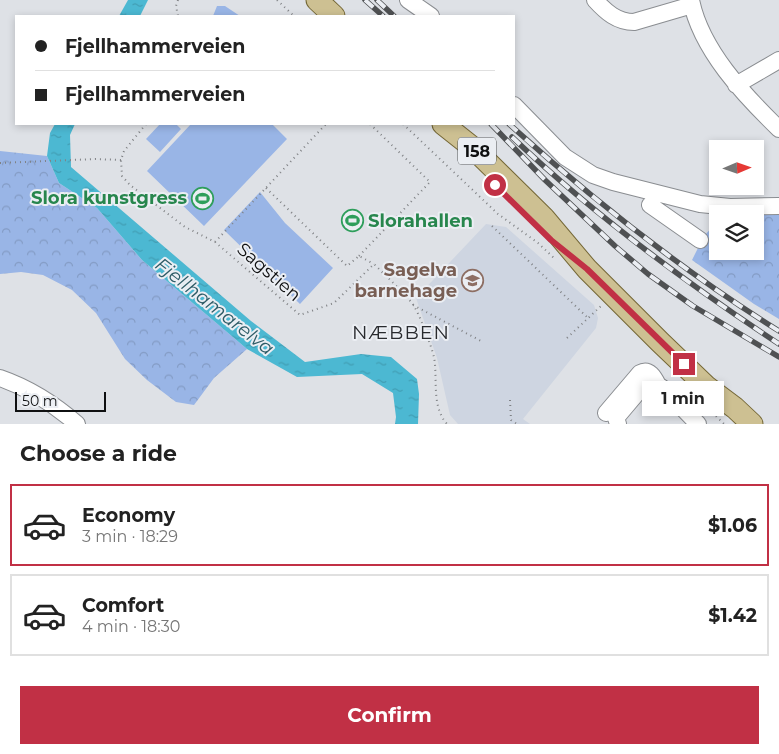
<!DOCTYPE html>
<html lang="en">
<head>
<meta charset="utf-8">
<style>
  body { margin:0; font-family:Montserrat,sans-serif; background:#f2f2f2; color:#222; height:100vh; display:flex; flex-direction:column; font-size:19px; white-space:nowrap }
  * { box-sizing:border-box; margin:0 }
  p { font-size:16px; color:#767676 }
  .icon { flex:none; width:28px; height:28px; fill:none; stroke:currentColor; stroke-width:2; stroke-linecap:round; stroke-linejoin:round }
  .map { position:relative; height:424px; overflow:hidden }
  .details { display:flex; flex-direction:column; background:#fff; flex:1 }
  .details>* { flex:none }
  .guide { position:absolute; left:15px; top:15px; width:500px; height:110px; border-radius:0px; box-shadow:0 2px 8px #0003; display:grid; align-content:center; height:110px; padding:0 20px; background:#fff }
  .needle { width:32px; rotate:88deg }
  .fabs { position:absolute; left:709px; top:140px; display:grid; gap:10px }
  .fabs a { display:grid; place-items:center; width:55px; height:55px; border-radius:0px; background:#fff; box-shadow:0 2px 8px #0003; font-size:25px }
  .scale { position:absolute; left:15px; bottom:12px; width:91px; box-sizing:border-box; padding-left:5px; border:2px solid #0f1011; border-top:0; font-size:14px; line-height:18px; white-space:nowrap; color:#0f1011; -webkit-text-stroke:4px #ebeef3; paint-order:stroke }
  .end { position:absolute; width:22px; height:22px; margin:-11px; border:6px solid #c13045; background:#fff; box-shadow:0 0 0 2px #fff }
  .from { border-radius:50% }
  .bubble { position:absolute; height:35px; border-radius:0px; background:#fff; box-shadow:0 2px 8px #0003; font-size:16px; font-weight:700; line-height:35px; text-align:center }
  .guide b { display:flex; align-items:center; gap:18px; height:48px; font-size:19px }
  .guide b+b { border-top:1px solid #e0e0e0 }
  .guide i { width:12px; height:12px; background:#222 }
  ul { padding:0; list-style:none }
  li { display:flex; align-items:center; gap:15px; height:82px; margin:0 10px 8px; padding:0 10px; border:2px solid #e0e0e0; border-radius:0px }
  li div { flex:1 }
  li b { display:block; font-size:19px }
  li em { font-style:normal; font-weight:700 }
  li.on { border-color:#c13045 }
  li>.icon { width:45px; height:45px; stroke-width:1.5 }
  h2 { padding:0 20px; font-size:22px; line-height:60px }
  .action { display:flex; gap:10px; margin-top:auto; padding:10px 20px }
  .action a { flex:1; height:58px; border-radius:0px; background:#c13045; color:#fff; font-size:20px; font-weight:700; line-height:58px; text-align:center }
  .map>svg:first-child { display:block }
  .built { fill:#ced5e1 }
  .forest { fill:url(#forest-crowns) }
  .green { fill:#99b5e6 }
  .water { fill:url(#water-ripples) }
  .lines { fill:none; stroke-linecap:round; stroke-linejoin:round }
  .minor-casing { stroke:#8a8d91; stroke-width:18 }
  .major-casing { stroke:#746736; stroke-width:23 }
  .path { stroke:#7f8184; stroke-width:2; stroke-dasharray:1 4; stroke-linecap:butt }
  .minor { stroke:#fff; stroke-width:16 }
  .major { stroke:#cdc092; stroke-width:21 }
  .rail-casing { stroke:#4f5153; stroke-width:5.5 }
  .rail { stroke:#ebeef3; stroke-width:4; stroke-dasharray:11; stroke-linecap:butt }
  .route { stroke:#c13045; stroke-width:6 }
  .labels { text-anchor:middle; stroke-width:4; stroke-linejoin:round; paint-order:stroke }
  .shield { fill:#ebeef3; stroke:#515355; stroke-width:1 }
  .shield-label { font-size:16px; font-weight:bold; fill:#0f1011 }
  .leisure-label { font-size:18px; font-weight:bold; fill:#27864d; stroke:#ebeef3; text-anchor:end }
  .education-label { font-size:18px; font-weight:bold; fill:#785e54; stroke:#ebeef3; text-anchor:end }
  .street-label { font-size:18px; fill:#0f1011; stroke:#ebeef3 }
  .water-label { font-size:19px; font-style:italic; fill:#2e5c67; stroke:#ebeef3 }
  .neighbourhood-label { font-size:19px; letter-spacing:1px; fill:#282a2e; stroke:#ebeef3 }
</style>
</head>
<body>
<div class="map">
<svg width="779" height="424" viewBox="0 0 779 424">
  <defs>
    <pattern id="forest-crowns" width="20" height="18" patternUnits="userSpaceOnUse" patternTransform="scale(1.25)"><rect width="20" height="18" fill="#99b5e6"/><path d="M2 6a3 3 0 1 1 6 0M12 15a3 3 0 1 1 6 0" fill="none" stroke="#839bc4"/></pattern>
    <pattern id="water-ripples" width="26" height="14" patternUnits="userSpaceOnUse" patternTransform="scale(1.25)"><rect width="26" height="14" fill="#4cb8d2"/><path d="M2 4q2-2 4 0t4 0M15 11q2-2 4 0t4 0" fill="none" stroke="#419db3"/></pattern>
  </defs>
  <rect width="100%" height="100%" fill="#dee1e6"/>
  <path class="built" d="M 486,224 L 506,227 L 594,305 L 598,318 L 596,328 L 523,419 L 530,424 L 458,424 L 450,415 L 437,358 L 416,298 Z"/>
  <path class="forest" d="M 0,151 L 47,156 L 59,183 L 97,208 L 142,260 L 247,349 L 214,378 L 194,405 L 176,402 L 147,380 L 125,359 L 96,313 L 72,290 L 43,275 L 21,272 L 0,274 Z
    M 779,207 L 779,319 L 754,304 L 692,260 L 704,236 L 717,222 L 718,251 L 755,251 L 755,214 Z"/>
  <path class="green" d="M 217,6 L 225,6 L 240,16 L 213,16 Z
    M 160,124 L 176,124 L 181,129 L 160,152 L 146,139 Z
    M 191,124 L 272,124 L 287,139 L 204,226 L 147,171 Z
    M 260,192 L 285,223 L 333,268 L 300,304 L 224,230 Z"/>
  <path class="water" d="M 128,0 L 148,0 L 140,16 L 119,16 Z
    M 55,124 L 75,124 L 70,135 L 71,167 L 251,321 L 305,362 L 361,354 L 391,357 L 417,379 L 419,394 L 418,424 L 395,424 L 396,417 L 393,393 L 362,374 L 297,377 L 247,349 L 142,260 L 97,208 L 59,183 L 47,156 L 50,133 Z"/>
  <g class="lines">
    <defs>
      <path id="minor" d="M 408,0 L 431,16
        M 595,0 C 606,12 617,22 634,22 L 692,5
        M 691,0 C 701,50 744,95 779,129
        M 736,85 L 779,60
        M 514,105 L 565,157 L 593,175 L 613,182 L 700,204 L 730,207 L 779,206
        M 650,205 L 700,240
        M 0,378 C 29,388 54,404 77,424
        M 606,413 L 640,373 C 649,368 654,377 658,385
        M 618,424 L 616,418 L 643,386 C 652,382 657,384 664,389 L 698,424"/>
      <path id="major" d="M 317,0 L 334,16
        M 443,124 L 472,147 L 544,218 L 587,269 L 660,342 L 707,387 L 735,408 L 752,424"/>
    </defs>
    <use href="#minor" class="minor-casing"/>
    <use href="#major" class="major-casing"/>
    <path class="path" d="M 178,0 L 176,6 L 178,16
      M 277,0 L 294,16
      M 146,124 L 124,151 L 121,160 L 122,176 L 130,185 L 185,227 L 215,242 L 300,315 L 334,303 L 374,264 C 387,277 400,289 412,303 C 419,312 431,345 434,357 C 438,379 431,406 447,424
      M 403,124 L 498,214 L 538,243 L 554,258
      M 0,163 L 95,159 L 121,160
      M 266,188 L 347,266 L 359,256 L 374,264
      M 492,226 L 588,318
      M 215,242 L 326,124
      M 359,256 L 430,182 L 370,124
      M 413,305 L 481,341
      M 567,338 L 601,306
      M 510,400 L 511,420 L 517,424
      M 716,416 L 724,424"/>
    <use href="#minor" class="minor"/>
    <use href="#major" class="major"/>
    <defs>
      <path id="rail" d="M 365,0 L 383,16
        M 377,0 L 394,16
        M 491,124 L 545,180 L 615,246 L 648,274 L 693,306 L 779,357
        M 509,124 C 593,200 683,271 779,331
        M 512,137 C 594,215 685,282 779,344"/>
    </defs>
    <use href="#rail" class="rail-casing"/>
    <use href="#rail" class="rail"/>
  </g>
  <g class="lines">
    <path class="route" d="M 495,185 L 551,240 L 587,269 L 684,364"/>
  </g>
  <defs>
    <symbol id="stadium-ring" viewBox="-11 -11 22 22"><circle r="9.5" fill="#ebeef3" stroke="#2e9e5b" stroke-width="1.5"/><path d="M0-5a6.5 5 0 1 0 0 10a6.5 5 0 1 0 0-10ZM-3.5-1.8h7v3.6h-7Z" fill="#2e9e5b"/></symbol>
    <symbol id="school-ring" viewBox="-11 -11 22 22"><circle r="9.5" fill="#ebeef3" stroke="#8d6e63" stroke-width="1.5"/><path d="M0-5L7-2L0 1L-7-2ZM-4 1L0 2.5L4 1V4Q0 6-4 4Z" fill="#8d6e63"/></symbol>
  </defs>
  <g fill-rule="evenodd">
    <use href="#stadium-ring" x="190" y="186" width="25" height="25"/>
    <use href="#stadium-ring" x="340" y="208" width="25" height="25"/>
    <use href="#school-ring" x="460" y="268" width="25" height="25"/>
  </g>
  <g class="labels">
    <rect class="shield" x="458" y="137.5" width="38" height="27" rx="4"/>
    <g class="shield-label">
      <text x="477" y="157">158</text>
    </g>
    <g class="leisure-label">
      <text x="187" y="204">Slora kunstgress</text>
      <text x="368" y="227" text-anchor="start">Slorahallen</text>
    </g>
    <g class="education-label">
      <text x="457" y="276">Sagelva<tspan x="457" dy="21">barnehage</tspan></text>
    </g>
    <g class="street-label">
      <text transform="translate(269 272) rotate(41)" y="6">Sagstien</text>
    </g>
    <g class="water-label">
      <text transform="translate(215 306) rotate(38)" y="7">Fjellhamarelva</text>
    </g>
    <g class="neighbourhood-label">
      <text x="401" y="339">NÆBBEN</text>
    </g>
  </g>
</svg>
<div class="fabs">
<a><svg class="needle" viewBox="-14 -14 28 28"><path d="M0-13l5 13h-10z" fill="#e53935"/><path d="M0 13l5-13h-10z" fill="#767676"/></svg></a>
<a><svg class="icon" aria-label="layers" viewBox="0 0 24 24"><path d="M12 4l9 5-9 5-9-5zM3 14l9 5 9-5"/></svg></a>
</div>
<div class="scale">50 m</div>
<i class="end from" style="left:495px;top:185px"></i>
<i class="end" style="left:684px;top:364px"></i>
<div class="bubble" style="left:642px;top:381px;width:82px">1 min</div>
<div class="guide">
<b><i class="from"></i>Fjellhammerveien</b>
<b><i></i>Fjellhammerveien</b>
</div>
</div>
<section class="details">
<h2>Choose a ride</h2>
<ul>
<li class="on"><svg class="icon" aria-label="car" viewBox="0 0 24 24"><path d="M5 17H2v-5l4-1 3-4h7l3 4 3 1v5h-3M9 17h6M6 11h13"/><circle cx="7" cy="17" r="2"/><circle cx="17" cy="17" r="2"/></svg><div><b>Economy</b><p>3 min · 18:29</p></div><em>$1.06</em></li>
<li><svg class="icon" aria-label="car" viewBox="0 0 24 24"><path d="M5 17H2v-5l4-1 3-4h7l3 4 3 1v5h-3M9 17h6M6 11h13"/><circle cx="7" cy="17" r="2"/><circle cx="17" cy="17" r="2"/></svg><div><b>Comfort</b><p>4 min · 18:30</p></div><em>$1.42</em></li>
</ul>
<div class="action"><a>Confirm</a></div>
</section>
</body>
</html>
